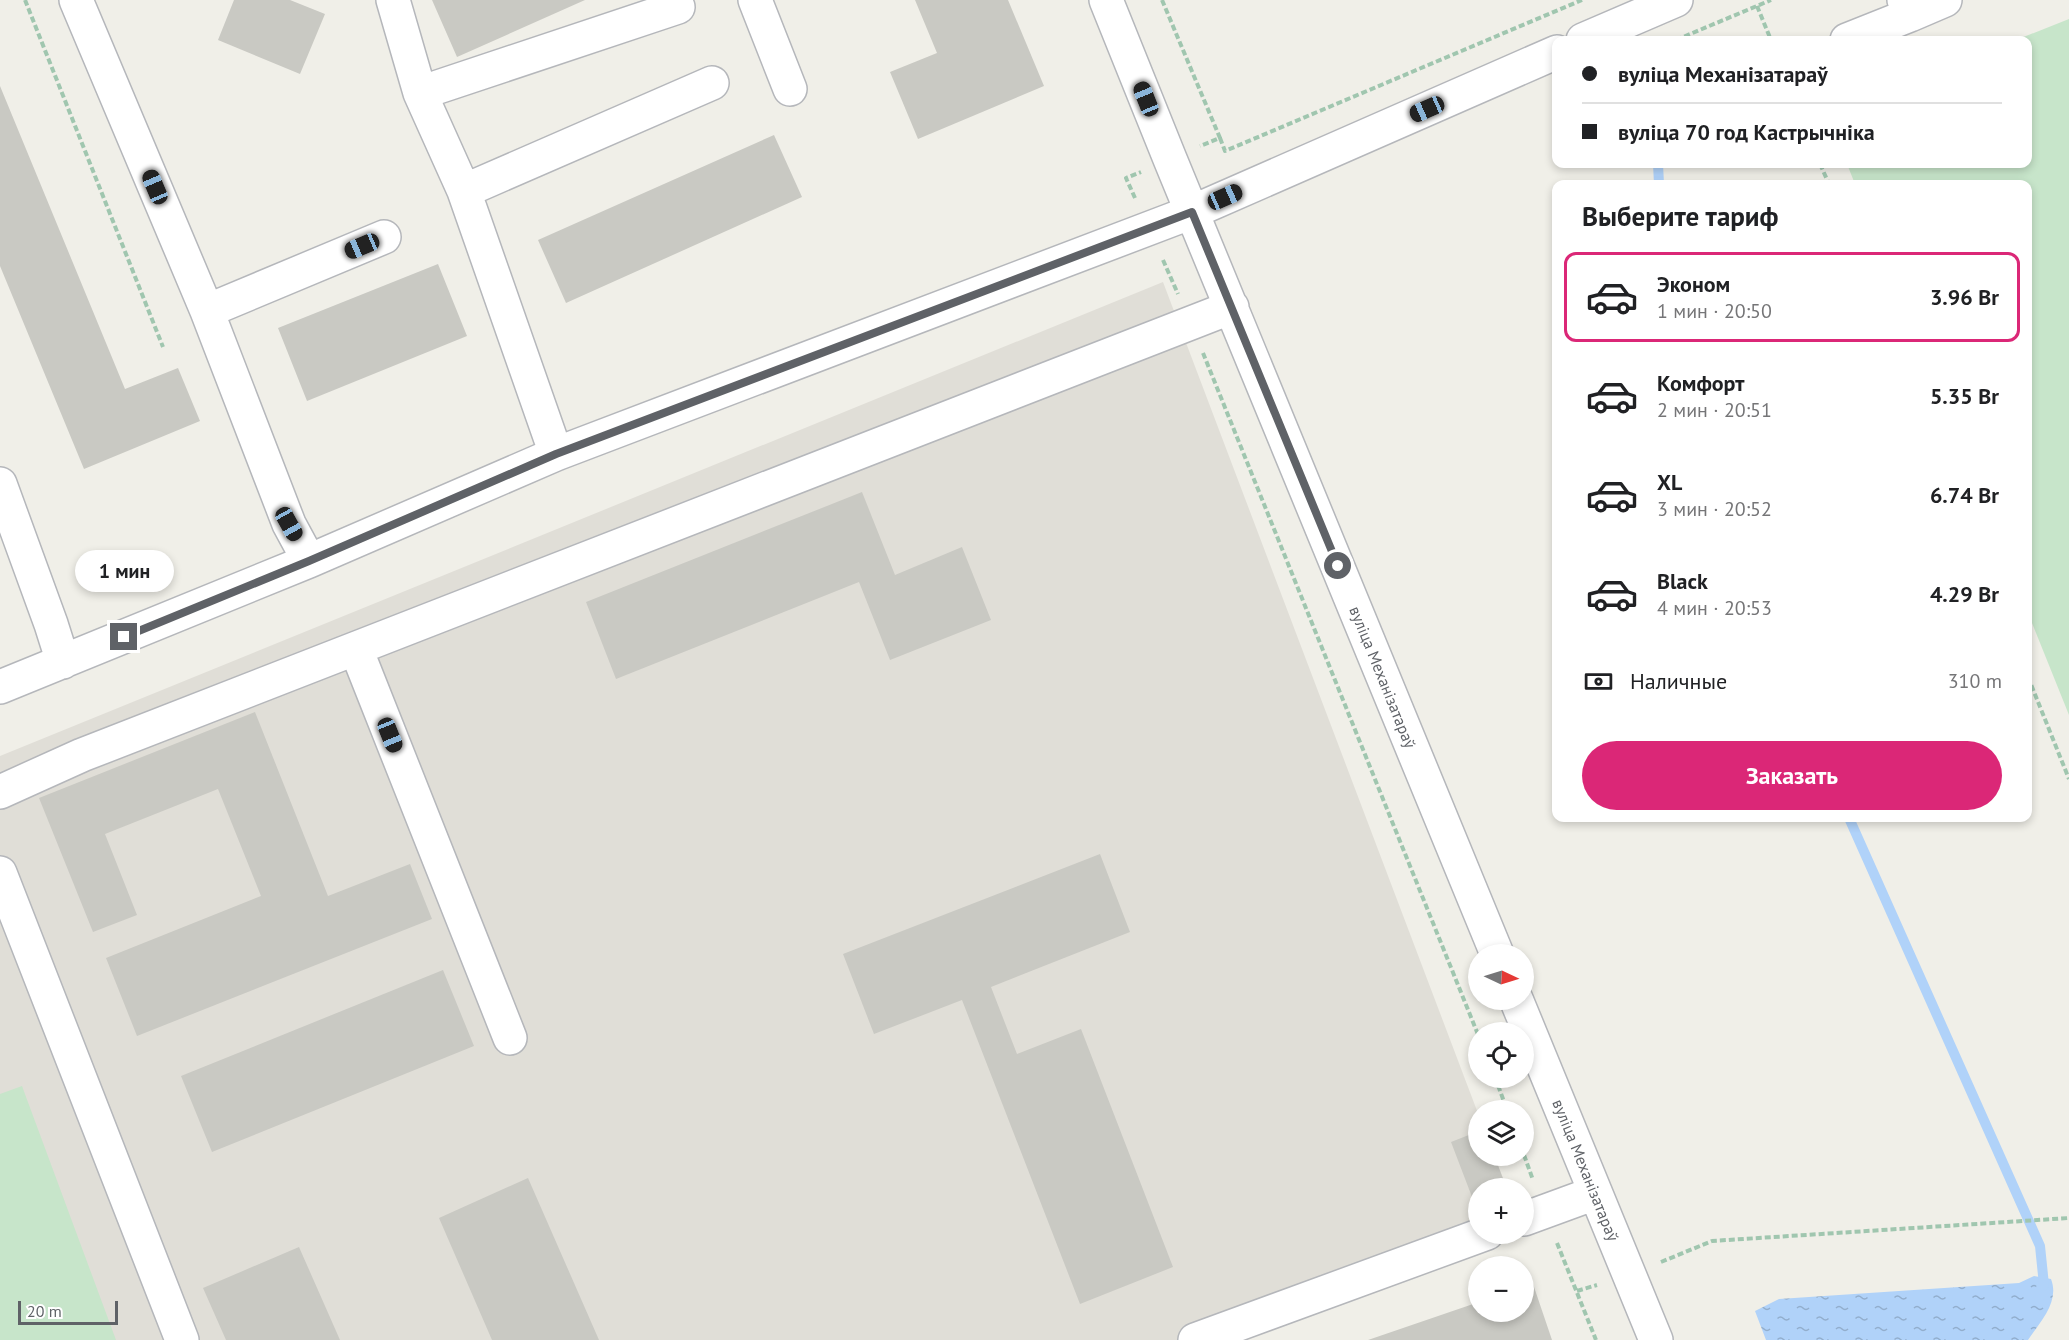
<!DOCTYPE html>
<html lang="ru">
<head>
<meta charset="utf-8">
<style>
  body { margin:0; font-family:"PT Sans",sans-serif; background:#f6f6f6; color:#202124; height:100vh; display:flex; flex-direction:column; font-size:22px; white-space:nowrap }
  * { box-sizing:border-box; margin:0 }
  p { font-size:20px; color:#757577 }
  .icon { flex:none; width:33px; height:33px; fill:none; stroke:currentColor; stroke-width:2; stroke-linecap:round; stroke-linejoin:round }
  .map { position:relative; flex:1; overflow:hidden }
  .sheet { position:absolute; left:1552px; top:180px; width:480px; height:642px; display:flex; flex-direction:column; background:#fff; border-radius:12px; box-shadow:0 3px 9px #0003 }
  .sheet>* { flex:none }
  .guide { position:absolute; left:1552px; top:36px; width:480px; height:132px; border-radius:12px; box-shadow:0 3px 9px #0003; display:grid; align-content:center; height:132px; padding:0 30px; background:#fff }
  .needle { width:39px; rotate:94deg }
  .buttons { position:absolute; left:1468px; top:944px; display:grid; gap:12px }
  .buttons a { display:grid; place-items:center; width:66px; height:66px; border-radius:50%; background:#fff; box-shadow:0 3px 9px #0003; font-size:30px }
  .scale { position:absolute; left:18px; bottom:15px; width:100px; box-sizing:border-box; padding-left:6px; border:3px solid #5f6267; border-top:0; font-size:16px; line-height:21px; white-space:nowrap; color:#5f6267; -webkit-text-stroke:4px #fff; paint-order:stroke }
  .end { position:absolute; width:27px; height:27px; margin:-14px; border:8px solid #5f6267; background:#fff; box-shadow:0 0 0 3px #fff }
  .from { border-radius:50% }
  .bubble { position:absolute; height:42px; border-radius:21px; background:#fff; box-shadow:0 3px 9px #0003; font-size:20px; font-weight:700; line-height:42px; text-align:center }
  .car { position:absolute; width:18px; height:36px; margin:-18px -9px; border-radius:8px; box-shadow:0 0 4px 2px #0007; background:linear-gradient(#222 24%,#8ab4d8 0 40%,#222 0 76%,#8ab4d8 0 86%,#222 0) }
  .guide b { display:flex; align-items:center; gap:21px; height:57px; font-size:22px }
  .guide b+b { border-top:2px solid #e0e0e0 }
  .guide i { width:15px; height:15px; background:#202124 }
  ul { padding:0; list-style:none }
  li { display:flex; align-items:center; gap:18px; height:90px; margin:0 12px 9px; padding:0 18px; border:3px solid transparent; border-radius:12px }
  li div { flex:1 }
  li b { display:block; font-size:22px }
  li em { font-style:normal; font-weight:700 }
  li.selected { border-color:#db2777 }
  li>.icon { width:54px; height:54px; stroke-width:1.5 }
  h2 { padding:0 30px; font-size:27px; line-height:72px }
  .pay { display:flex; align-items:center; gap:15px; height:66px; padding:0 30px; font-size:22px }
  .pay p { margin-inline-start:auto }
  .button { display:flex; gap:12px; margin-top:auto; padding:12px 30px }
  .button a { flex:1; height:69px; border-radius:36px; background:#db2777; color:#fff; font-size:24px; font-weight:700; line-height:69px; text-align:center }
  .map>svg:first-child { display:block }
  .education { fill:#e0ded7 }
  .grass { fill:#c7e5ca }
  .water { fill:url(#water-ripples) }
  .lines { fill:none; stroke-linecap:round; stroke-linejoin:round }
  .stream { stroke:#b0d2f9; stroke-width:10 }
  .building { fill:#c9c9c3 }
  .minor-casing { stroke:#b5b7bb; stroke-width:36 }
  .path { stroke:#a0c6af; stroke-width:4; stroke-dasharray:6 3; stroke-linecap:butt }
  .minor { stroke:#fff; stroke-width:33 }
  .route { stroke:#5f6267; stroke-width:8 }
  .labels { text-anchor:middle; stroke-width:5; stroke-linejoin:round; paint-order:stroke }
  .street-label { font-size:16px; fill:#5f6267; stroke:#fff }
</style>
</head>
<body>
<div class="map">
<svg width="2069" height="1340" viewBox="0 0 2069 1340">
  <defs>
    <pattern id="water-ripples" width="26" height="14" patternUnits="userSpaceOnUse" patternTransform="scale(1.5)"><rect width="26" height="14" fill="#b0d2f9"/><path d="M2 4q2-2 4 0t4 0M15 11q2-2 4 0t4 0" fill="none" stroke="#92aecd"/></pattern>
  </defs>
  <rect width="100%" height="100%" fill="#f0efe8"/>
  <path class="education" d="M 1163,282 L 1479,1116 L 1479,1155 L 1494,1155 L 1507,1188 L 1479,1188 L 1479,1233 L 1522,1233 L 1224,1340 L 0,1340 L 0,756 Z"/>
  <path class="grass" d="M 2069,19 L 2069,715 L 2028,613 L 2028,184 L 1855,184 L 1847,164 L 2028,164 L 2028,40 L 2016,40 Z
    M 22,1086 L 116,1340 L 0,1340 L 0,1094 Z"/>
  <path class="water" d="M 2034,1276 L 2051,1279 C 2060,1302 2040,1322 2028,1340 L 1766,1340 L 1755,1311 L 1779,1299 L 2019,1283 Z"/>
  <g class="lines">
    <path class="stream" d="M 1658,164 L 1659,184
      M 1849,818 L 2040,1246 L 2044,1285 L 2041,1288"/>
  </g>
  <path class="building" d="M 234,0 L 290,0 L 325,14 L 300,74 L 218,40 Z
    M 432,0 L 585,0 L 457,57 Z
    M 915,0 L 1008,0 L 1044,86 L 918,139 L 890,72 L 937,53 Z
    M 0,86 L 125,389 L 178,368 L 200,421 L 84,469 L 0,266 Z
    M 774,135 L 802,197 L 566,303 L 538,240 Z
    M 438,264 L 467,336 L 307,401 L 278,328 Z
    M 862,492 L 895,575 L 962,547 L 991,620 L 890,660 L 859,582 L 616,679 L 586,602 Z
    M 255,712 L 328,896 L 410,864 L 432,919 L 137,1036 L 106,958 L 261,896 L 218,789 L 105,834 L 137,915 L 93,932 L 39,798 Z
    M 1100,854 L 1130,932 L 991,987 L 1017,1054 L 1081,1029 L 1173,1267 L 1080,1304 L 962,1000 L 874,1034 L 843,954 Z
    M 443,970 L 474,1046 L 212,1152 L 181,1076 Z
    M 1479,1131 L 1479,1155 L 1494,1155 L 1505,1184 L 1495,1188 L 1479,1188 L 1479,1194 L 1472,1197 L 1451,1142 Z
    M 528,1178 L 599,1340 L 492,1340 L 439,1218 Z
    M 299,1247 L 340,1340 L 226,1340 L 203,1288 Z
    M 1533,1284 L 1552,1340 L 1368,1340 L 1479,1302 L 1479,1311 L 1524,1311 L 1524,1287 Z"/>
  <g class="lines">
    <defs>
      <path id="minor" d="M 76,0 L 207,311 L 289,524 L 309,561
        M 393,0 L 420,93
        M 755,0 L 790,89
        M 1106,0 L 1170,159 L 1497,954
        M 1904,0 L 1910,15 L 1945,0
        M 1583,40 L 1676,0
        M 1847,40 L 1910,15
        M 464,191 L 712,83
        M 207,311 L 384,237
        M 556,454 L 464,191 L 420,93 L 678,7
        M 0,484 L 51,624 L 63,662
        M 356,649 L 510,1038
        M 0,687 L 309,561 L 556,454 L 1192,212 L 1557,52
        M 0,792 L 82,755 L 1232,307
        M 0,873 L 182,1340
        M 1516,999 L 1656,1340
        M 1524,1219 L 1595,1193
        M 1195,1340 L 1487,1233"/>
    </defs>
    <use href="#minor" class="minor-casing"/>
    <path class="path" d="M 25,0 L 163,347
      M 1162,0 L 1220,138 L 1200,146
      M 1757,6 L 1771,40
      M 1676,40 L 1771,0
      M 1220,138 L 1225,151 L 1582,0
      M 1820,164 L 1829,184
      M 1135,198 L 1126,178 L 1141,172
      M 1163,260 L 1178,294
      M 1203,353 L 1479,1037
      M 2028,677 L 2069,779
      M 1495,1077 L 1507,1110
      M 1524,1155 L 1533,1180
      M 1557,1243 L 1596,1340
      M 1661,1262 L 1712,1241 L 2069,1218
      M 1577,1291 L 1597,1285"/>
    <use href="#minor" class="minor"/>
  </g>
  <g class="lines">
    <path class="route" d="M 124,637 L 309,561 L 556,454 L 1192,212 L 1338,566"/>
  </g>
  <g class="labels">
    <g class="street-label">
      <text transform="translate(1383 677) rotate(68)" y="6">вуліца Механізатараў</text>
      <text transform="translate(1586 1170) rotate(68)" y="6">вуліца Механізатараў</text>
    </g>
  </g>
</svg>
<div class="buttons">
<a><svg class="needle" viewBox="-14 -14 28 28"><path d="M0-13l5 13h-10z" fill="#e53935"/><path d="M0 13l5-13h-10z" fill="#757577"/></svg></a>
<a><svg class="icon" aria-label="locate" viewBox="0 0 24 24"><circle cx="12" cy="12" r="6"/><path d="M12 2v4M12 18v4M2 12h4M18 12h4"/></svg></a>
<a><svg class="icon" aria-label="layers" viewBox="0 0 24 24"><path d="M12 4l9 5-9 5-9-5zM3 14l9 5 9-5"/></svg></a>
<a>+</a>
<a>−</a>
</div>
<div class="scale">20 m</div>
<i class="end from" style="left:1338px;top:566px"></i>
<i class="end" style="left:124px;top:637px"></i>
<div class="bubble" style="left:75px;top:550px;width:99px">1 мин</div>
<i class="car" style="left:1146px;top:99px;rotate:338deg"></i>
<i class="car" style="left:1427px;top:109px;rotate:246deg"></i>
<i class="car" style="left:155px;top:187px;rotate:337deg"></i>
<i class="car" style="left:1225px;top:197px;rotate:66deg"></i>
<i class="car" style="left:362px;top:246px;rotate:247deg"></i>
<i class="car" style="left:289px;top:524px;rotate:151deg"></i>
<i class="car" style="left:390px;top:735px;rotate:158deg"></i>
<div class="guide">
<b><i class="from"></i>вуліца Механізатараў</b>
<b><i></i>вуліца 70 год Кастрычніка</b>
</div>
<section class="sheet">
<h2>Выберите тариф</h2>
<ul>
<li class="selected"><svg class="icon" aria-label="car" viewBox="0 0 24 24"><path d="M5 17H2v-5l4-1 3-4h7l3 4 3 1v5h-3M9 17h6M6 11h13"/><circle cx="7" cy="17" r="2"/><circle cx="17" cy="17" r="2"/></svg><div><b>Эконом</b><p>1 мин · 20:50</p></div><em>3.96 Br</em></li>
<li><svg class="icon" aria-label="car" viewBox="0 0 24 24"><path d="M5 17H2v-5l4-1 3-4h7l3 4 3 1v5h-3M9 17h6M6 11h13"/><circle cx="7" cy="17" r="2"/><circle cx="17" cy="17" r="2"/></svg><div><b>Комфорт</b><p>2 мин · 20:51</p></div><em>5.35 Br</em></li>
<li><svg class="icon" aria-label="car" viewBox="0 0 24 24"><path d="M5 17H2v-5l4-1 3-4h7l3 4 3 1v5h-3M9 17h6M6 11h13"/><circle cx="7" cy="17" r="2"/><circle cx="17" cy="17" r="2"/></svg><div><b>XL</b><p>3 мин · 20:52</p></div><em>6.74 Br</em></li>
<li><svg class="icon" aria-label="car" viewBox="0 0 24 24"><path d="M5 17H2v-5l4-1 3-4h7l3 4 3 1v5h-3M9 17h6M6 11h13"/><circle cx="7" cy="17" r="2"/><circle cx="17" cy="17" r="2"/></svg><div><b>Black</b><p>4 мин · 20:53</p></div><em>4.29 Br</em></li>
</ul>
<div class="pay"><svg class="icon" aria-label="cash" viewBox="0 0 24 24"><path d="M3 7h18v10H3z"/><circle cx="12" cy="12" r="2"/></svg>Наличные<p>310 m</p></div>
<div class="button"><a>Заказать</a></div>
</section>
</div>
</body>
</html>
